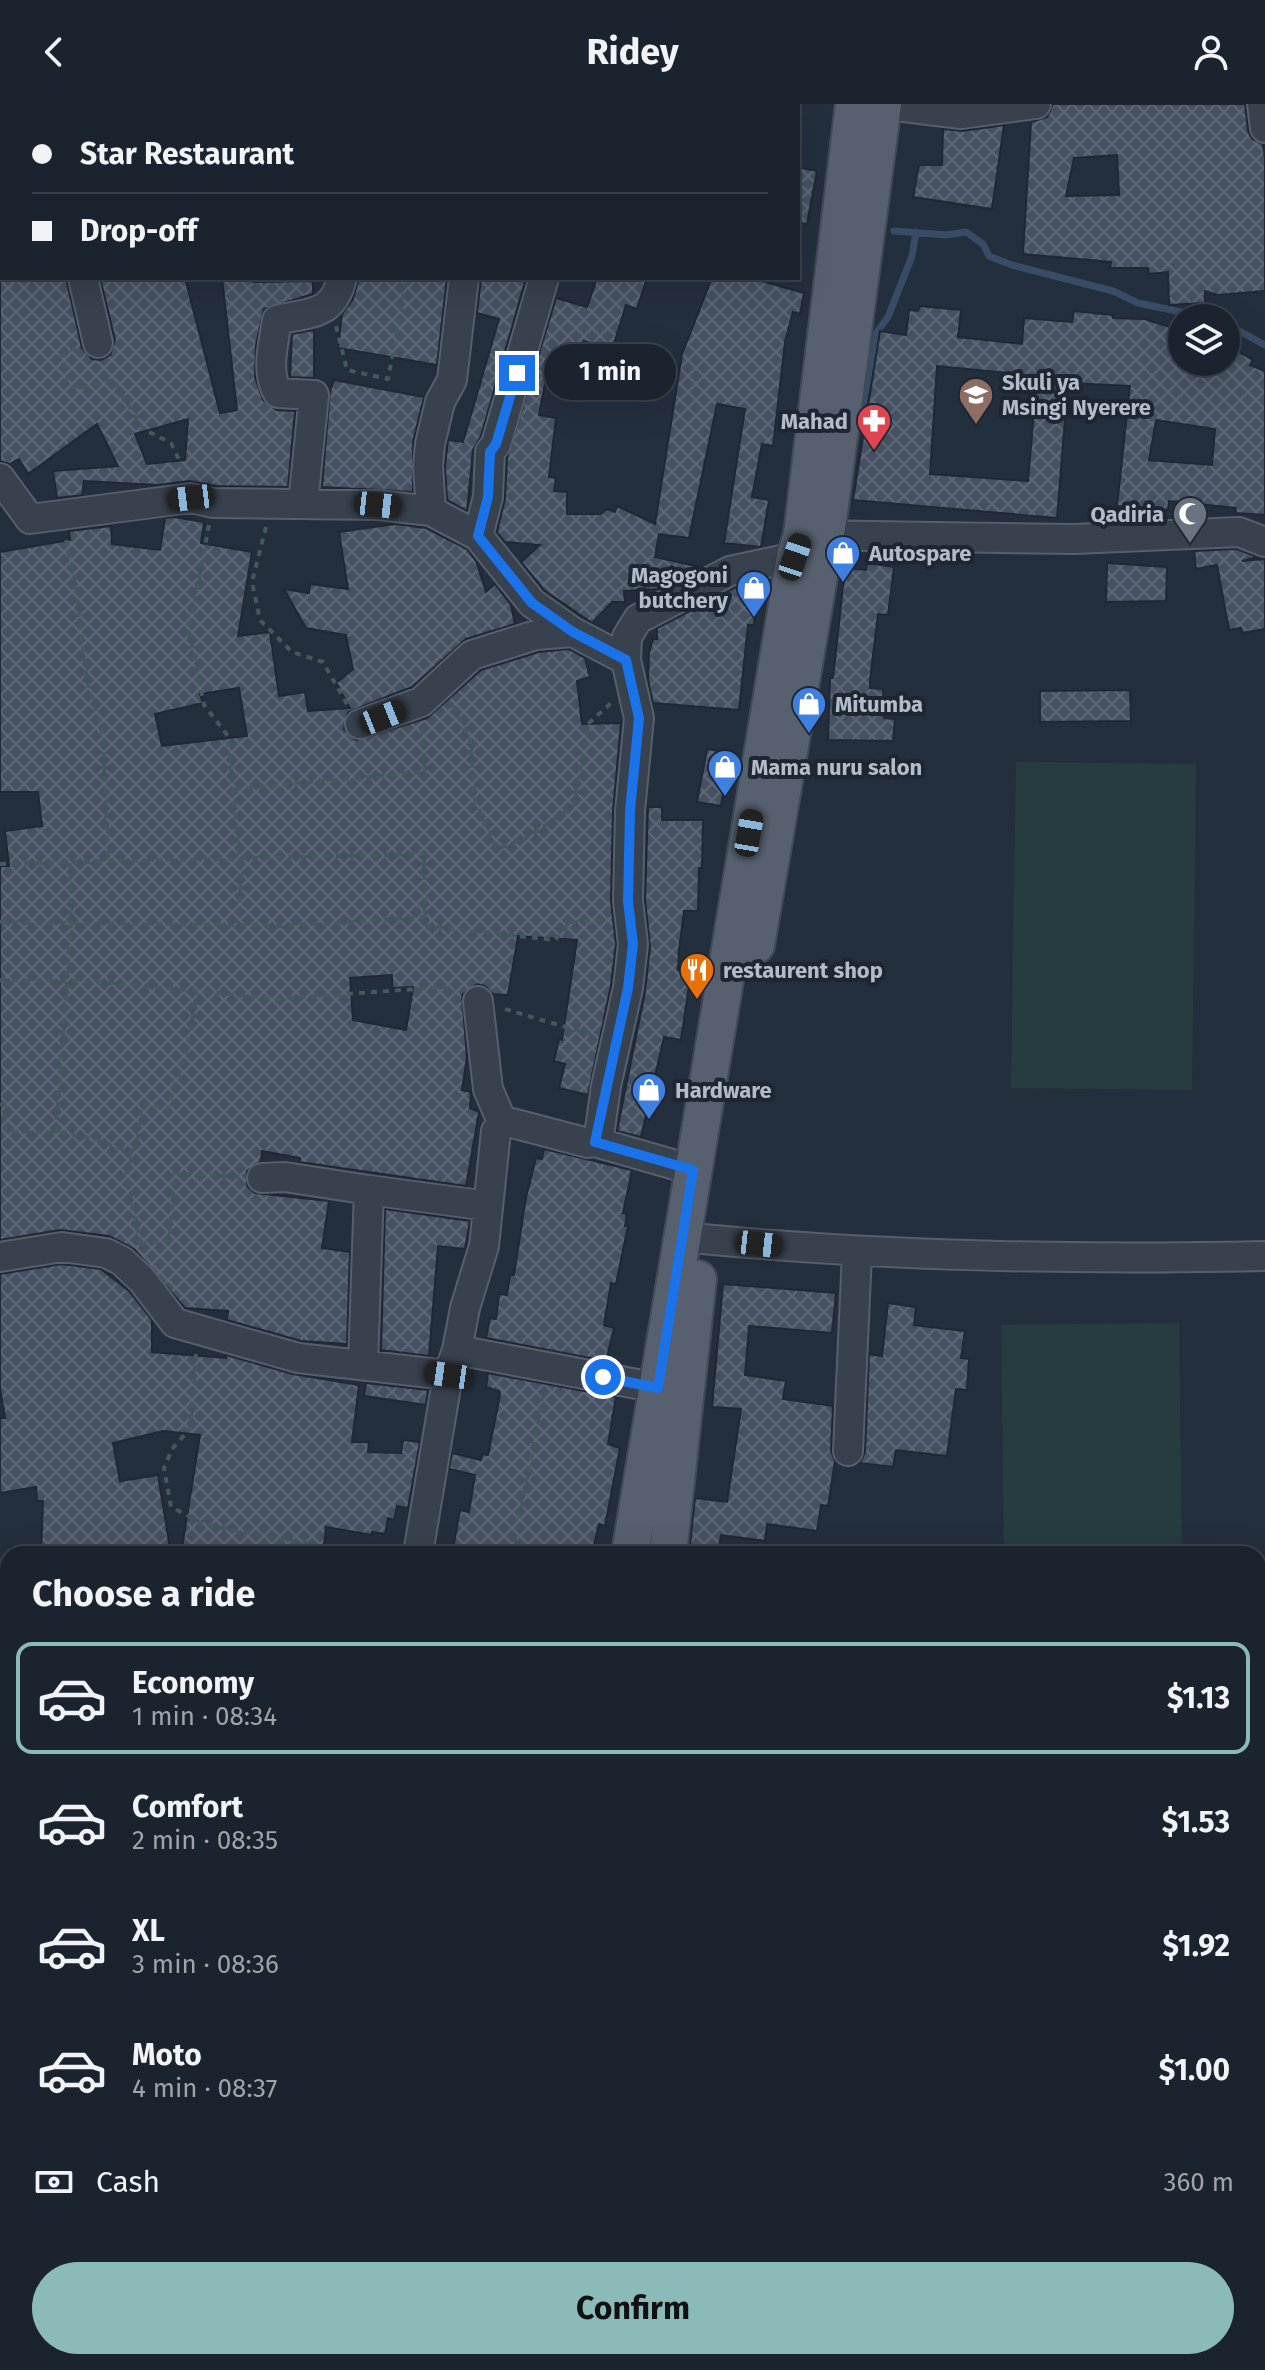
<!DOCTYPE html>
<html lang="en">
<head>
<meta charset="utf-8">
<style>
  body { margin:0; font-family:"Fira Sans",sans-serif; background:#242b36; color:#f1f3f6; height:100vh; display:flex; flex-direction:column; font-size:30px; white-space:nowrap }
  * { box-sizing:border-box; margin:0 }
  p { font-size:26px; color:#a0a4aa }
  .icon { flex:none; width:44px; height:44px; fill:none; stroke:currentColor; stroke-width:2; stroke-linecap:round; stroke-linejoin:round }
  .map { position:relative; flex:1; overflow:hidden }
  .sheet { position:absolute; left:0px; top:1442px; width:1266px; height:824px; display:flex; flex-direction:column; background:#1b232e; border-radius:24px 24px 0 0; box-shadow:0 8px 32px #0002,0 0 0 2px #39404a }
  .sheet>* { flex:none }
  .banner { position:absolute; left:0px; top:0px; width:800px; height:176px; box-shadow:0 8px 32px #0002,0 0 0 2px #39404a; display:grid; align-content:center; height:176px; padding:0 32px; background:#1b232e }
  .fabs { position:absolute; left:1168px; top:200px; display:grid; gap:16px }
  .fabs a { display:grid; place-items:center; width:72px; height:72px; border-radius:50%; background:#1b232e; box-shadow:0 8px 32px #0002,0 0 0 2px #39404a; font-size:40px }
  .end { position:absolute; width:36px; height:36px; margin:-18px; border:10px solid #1a73e8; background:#fff; box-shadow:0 0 0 4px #fff }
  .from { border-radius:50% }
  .bubble { position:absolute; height:56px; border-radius:28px; background:#1b232e; box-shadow:0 8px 32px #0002,0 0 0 2px #39404a; font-size:26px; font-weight:700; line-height:56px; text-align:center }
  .car { position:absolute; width:24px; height:48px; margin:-24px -12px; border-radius:10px; box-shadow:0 0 6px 2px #0007; background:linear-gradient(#222 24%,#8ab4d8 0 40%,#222 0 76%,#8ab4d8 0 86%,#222 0) }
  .banner b { display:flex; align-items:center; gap:28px; height:76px; font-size:30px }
  .banner b+b { border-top:2px solid #39404a }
  .banner i { width:20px; height:20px; background:#f1f3f6 }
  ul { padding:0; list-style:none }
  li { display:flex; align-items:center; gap:24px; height:112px; margin:0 16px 12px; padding:0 16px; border:4px solid transparent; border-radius:16px }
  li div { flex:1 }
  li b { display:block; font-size:30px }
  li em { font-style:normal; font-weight:700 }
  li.active { border-color:#8bbbb9 }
  li>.icon { width:72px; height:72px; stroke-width:1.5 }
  h2 { padding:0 32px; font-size:36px; line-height:96px }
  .pay { display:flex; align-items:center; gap:20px; height:88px; padding:0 32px; font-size:30px }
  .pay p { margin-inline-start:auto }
  .primary-button { display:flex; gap:16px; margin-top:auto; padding:16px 32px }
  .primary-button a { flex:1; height:92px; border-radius:48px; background:#8bbbb9; color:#111; font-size:32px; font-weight:700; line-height:92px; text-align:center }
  header { display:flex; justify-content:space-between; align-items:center; height:104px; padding:0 32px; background:#1b232e; font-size:36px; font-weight:700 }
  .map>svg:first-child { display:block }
  .pitch { fill:#263c3f }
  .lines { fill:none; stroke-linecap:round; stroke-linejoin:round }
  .stream { stroke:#394c67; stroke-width:7 }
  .building { fill:url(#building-cross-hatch); stroke:#1f2835; stroke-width:2; fill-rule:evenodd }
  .minor-casing { stroke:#565f6c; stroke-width:32 }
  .major-casing { stroke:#414a57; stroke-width:40 }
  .path { stroke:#44595c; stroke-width:4; stroke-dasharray:6 6; stroke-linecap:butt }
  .minor { stroke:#38414e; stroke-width:28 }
  .major { stroke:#56606e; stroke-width:36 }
  .route { stroke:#1a73e8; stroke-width:10 }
  .labels { text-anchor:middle; stroke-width:8; stroke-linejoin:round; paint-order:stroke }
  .poi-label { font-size:22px; font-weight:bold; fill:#b4bcc9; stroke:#1d2633; text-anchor:start }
</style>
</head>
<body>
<header><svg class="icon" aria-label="back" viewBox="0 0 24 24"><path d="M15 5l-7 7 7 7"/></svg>Ridey<svg class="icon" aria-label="person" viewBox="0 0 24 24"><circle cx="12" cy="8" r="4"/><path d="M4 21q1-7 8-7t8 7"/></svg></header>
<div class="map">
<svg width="1265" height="2266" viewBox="0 0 1265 2266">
  <defs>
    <pattern id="building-cross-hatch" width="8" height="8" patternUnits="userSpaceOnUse" patternTransform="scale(2)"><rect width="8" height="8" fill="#455162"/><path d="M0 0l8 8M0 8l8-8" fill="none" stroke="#5d6877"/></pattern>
  </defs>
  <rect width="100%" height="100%" fill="#242f3e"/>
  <path class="pitch" d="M 1016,658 L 1196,660 L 1192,986 L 1011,984 Z
    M 1179,1219 L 1182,1450 L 1004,1450 L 1001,1221 Z"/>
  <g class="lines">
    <path class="stream" d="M 894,127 L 947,131 L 966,128 L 983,140 L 989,152 L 1012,161 L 1113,187 L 1138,199 L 1210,214
      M 1226,220 L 1265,241
      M 858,326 L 877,228 L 888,213 L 912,152 L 916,128"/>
  </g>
  <path class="building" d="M 1053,0 L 1245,0 L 1248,27 L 1252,35 L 1263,40 L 1265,54 L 1265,187 L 1218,191 L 1205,187 L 1205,199 L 1169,201 L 1168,168 L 1149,170 L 1148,164 L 1110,164 L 1111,158 L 1023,150 L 1031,18 L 1047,13 ZM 1117,51 L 1119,91 L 1066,92 L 1074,54 Z
    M 1004,21 L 992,105 L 913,93 L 919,61 L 942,61 L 943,25 L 963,27 Z
    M 798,63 L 817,67 L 807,120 L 798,119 Z
    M 0,174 L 66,174 L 82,244 L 92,255 L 101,256 L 110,251 L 115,236 L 100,174 L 185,174 L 220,309 L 237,306 L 222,174 L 252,174 L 253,178 L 313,177 L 313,190 L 264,205 L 256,241 L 255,273 L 263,296 L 276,306 L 295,307 L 288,383 L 215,382 L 189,377 L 158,381 L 84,377 L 82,391 L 57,394 L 53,367 L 118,362 L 97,320 L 28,370 L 19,355 L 10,360 L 0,357 ZM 188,315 L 185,356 L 147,360 L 135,330 Z
    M 359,174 L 447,174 L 437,261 L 338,244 L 342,210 L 353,195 Z
    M 481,174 L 526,174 L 481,332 L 473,346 L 467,407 L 447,396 L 445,362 L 448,336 L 463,338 L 499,215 L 477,209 Z
    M 597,174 L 647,174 L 637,205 L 626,201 L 612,246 L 584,237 L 581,253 L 571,252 L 568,268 L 548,264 L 539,311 L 556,314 L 549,373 L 556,374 L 554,387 L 567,388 L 567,410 L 601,410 L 607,405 L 615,408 L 617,402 L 655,420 L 682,250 L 712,174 L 751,174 L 804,189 L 800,210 L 793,208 L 785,238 L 773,342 L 762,340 L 752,393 L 769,396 L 761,443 L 724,439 L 745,305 L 717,300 L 689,434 L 659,430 L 655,453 L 700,463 L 659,485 L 624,487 L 625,498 L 612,498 L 592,519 L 544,486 L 521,458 L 540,441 L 505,438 L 497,428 L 505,394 L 507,354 L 556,194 L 587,203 Z
    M 920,202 L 961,206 L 958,233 L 1022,240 L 1024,214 L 1072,218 L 1074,207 L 1113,211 L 1113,214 L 1145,215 L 1182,227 L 1182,258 L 1226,258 L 1226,241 L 1253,256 L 1250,261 L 1265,267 L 1265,411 L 1235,409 L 1236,404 L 1169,397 L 1168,406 L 1117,402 L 1130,282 L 1068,279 L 1057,414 L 853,396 L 880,227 L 906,231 L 909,206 L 918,207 ZM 937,262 L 1037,272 L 1028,377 L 930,370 ZM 1156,316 L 1215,325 L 1212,361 L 1149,356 Z
    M 314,226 L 314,274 L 290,273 L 292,230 Z
    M 334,276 L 424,293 L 413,338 L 413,388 L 322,383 L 330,287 Z
    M 174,413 L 204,418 L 201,439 L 252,448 L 238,532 L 270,528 L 279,592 L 305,588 L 308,607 L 350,604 L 336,579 L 353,565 L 346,531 L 306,524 L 284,485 L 309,489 L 310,480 L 348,485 L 339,428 L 395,420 L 426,424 L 467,445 L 476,457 L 486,488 L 495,480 L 511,501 L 515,520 L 466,535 L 412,583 L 348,608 L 344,625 L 356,636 L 427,614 L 481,566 L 539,548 L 569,545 L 585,554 L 590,573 L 577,577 L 582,620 L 621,619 L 613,707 L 611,797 L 616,840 L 611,881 L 588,991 L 559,984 L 565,960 L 554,957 L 559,935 L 562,936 L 577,836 L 518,832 L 508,891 L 493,890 L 485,882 L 477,880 L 462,891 L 467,953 L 462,986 L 471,988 L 470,1004 L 479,1008 L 466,1082 L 299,1058 L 300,1054 L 262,1047 L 261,1057 L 247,1067 L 247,1082 L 255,1089 L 329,1097 L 322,1144 L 350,1148 L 347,1240 L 301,1237 L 227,1216 L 228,1207 L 185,1204 L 134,1145 L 109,1132 L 60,1126 L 0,1136 L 0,762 L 9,762 L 5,727 L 42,722 L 38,688 L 0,688 L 0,448 L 70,436 L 69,427 L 111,422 L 112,440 L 160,446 L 165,414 ZM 239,584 L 247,632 L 162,642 L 155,610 L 203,599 L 200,590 ZM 392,871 L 392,884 L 413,883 L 406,926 L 353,916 L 350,874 Z
    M 1237,445 L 1257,453 L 1242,457 L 1265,455 L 1265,525 L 1242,529 L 1241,524 L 1229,526 L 1217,461 L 1196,465 L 1194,447 Z
    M 867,459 L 894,463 L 888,511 L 878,510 L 870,576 L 870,584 L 883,585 L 884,614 L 895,615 L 893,637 L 828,636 L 830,574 L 833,574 L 845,464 L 866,466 Z
    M 1107,459 L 1167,463 L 1166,497 L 1106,498 Z
    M 757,479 L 754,521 L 748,521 L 739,606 L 653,599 L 648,576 L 649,549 L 653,535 L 657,535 L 657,524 L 736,483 Z
    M 1130,586 L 1131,617 L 1040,618 L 1040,587 Z
    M 707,645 L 725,648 L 722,662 L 728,663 L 721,702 L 697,698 Z
    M 648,703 L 662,703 L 662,716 L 703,716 L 702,764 L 699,764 L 698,807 L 684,807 L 679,846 L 678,866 L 691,868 L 681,936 L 664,933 L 641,1033 L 617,1027 L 645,888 L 650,842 L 645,796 Z
    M 544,1045 L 632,1066 L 623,1109 L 627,1110 L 625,1122 L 628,1122 L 616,1180 L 611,1179 L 604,1221 L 614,1224 L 606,1257 L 486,1234 L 490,1214 L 496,1215 L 499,1190 L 507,1191 L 510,1171 L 514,1171 L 526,1093 L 536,1054 L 542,1055 Z
    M 385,1105 L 470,1117 L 465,1145 L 438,1142 L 429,1252 L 381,1246 Z
    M 62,1160 L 101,1165 L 129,1187 L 152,1216 L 152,1248 L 226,1254 L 226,1251 L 293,1270 L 359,1281 L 352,1338 L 369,1338 L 368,1348 L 401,1349 L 403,1336 L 420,1338 L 408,1404 L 397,1402 L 394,1416 L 388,1414 L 385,1430 L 372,1428 L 372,1431 L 326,1423 L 323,1450 L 181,1450 L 200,1331 L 163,1327 L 113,1339 L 120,1377 L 158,1371 L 171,1450 L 41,1450 L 43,1397 L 37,1397 L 36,1383 L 0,1389 L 0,1314 L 5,1314 L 0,1284 L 0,1170 Z
    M 723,1180 L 836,1189 L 832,1229 L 749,1222 L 745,1271 L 786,1277 L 783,1295 L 833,1302 L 831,1346 L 835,1357 L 828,1402 L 821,1401 L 817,1427 L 767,1420 L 765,1437 L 721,1431 L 718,1450 L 689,1450 L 695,1394 L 727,1398 L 741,1305 L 712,1303 Z
    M 888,1199 L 916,1203 L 914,1221 L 965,1227 L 961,1254 L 969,1255 L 967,1286 L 956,1285 L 947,1352 L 896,1346 L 893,1363 L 860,1359 L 865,1348 L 869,1250 L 882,1252 Z
    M 488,1269 L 616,1293 L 608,1340 L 620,1344 L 605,1422 L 599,1420 L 592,1450 L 452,1450 L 460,1406 L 469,1408 L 475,1371 L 449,1365 L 452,1349 L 481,1356 L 482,1350 L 488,1351 L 500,1291 L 499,1287 L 486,1283 Z
    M 366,1279 L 428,1286 L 426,1301 L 364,1292 Z"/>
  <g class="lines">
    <defs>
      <path id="minor" d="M 63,0 L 64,2
        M 880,0 L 961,10 L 1036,0
        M 1262,0 L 1265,24
        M 743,2 L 745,0
        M 0,51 L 2,50
        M 83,174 L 98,239
        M 0,374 L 30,415 L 191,394 L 213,399 L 378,401 L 431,407 L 478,432 L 532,499 L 573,528
        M 303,400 L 314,291 L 278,289 C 265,268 274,238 277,216 C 311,208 333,212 342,174
        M 431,407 L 428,362 L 430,340 L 440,298 L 452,276 L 464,174
        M 807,431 L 1074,435 L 1239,428 L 1265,438
        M 478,432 L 488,393 L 490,348 L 496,340 L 544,174
        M 360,620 L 421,598 L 472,551 L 536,531 L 573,528 L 626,556
        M 478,897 L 488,985 L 503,1020
        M 595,1038 L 693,1066
        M 262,1074 L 285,1073 L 369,1086 L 363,1261
        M 369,1086 L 488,1102
        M 703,1135 C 890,1153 1077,1156 1265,1152
        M 0,1153 L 62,1143 L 106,1149 L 122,1157 L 142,1176 L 175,1219 L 298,1254 L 448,1271
        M 457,1246 L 465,1204 L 484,1142 L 496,1027 L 503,1020 L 512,1019 L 588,1039 L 599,1032 L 606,982 L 628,884 L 633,840 L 628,797 L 630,707 L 639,614 L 626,556 L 627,533 L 638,515 L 730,467 L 795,453
        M 848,1347 L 857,1149
        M 418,1450 L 448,1271 L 457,1246 L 658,1284
        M 0,1508 L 8,1511
        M 0,1894 L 8,1895
        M 1258,2020 L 1265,2020
        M 0,2233 L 8,2233
        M 281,2258 L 282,2266
        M 102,2266 L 105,2258"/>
      <path id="major" d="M 756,841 L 826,431 L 883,0
        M 630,1450 L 795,453 L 802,431 L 854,0
        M 668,1450 L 698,1175
        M 1258,1640 L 1265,1640
        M 704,2258 L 708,2266
        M 737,2258 L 742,2266
        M 418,2266 L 419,2258"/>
    </defs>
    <use href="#minor" class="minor-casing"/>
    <use href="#major" class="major-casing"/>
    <path class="path" d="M 336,222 L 347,266 L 388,275 L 407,174
      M 76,244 L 62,251 L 69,278 L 75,285 L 113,276 L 143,325 L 171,339 L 186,370
      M 209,421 L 189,527 L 204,601 L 228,632 L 241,775 L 238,820
      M 266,423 L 252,478 L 260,516 L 292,548 L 323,558 L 348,602
      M 66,436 L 76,483 L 87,577 L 103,631 L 107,734 L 111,757
      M 453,602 L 470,635 L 475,696 L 497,745 L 526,734 L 573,703 L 589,619 L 611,599
      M 235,685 L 425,668 L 422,622
      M 0,760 L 424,750 L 425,813
      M 0,818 L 281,822 L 425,813 L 427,822 L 555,836 L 571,818 L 608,816
      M 0,876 L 100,878 L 278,895 L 443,883 L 455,888
      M 505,905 L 592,931
      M 0,1000 L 4,1001 L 7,1028 L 56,1028 L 91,1034 L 133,1049
      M 56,1028 L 71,818 L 70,759
      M 140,1139 L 169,1137 L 175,1069 L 240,1073
      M 140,1141 L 127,1069 L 138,1032 L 141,1003 L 150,999 L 167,1006 L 188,941 L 197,889
      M 196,1250 L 190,1325 L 172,1345 L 164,1364 L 171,1403 L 206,1421 L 362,1450
      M 512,1450 L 544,1288
      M 1258,2098 L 1265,2099
      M 1149,2266 L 1156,2258"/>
    <use href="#minor" class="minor"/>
    <use href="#major" class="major"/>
  </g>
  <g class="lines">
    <path class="route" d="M 517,269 L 496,340 L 490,348 L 488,393 L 478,432 L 532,499 L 573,528 L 626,556 L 639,614 L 630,707 L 628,797 L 633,840 L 628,884 L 595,1038 L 693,1066 L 658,1284 L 603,1273"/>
  </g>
  <defs>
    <symbol id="school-pin" viewBox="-11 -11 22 30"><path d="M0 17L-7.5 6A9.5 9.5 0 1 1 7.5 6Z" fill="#8d6e63" stroke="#1d2633"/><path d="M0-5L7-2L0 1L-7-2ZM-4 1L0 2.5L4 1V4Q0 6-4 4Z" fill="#fff"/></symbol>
    <symbol id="pharmacy-pin" viewBox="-11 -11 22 30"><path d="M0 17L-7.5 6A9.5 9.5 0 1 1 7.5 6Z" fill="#e0444e" stroke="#1d2633"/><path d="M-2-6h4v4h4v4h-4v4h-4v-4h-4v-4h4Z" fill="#fff"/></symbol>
    <symbol id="mosque-pin" viewBox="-11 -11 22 30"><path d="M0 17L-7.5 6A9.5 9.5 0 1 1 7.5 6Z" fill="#6b7280" stroke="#1d2633"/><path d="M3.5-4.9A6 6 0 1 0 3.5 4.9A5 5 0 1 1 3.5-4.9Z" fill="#fff"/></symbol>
    <symbol id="shop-pin" viewBox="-11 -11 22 30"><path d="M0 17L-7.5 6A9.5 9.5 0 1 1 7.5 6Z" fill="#3f7fe0" stroke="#1d2633"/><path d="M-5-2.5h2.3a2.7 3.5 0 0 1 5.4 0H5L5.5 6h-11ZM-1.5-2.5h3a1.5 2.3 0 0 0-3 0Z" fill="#fff"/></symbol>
    <symbol id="restaurant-pin" viewBox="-11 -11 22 30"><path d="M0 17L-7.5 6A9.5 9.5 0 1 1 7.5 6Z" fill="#e8710a" stroke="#1d2633"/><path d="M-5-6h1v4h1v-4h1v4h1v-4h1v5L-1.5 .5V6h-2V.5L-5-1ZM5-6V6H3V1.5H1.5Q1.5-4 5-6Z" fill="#fff"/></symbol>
  </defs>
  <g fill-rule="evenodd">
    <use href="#school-pin" x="956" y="271" width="40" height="54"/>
    <use href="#pharmacy-pin" x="854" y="297" width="40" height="54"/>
    <use href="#mosque-pin" x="1170" y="390" width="40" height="54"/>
    <use href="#shop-pin" x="823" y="429" width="40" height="54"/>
    <use href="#shop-pin" x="734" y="464" width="40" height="54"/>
    <use href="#shop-pin" x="789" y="580" width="40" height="54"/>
    <use href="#shop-pin" x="705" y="643" width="40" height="54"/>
    <use href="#restaurant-pin" x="677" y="846" width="40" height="54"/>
    <use href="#shop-pin" x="629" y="966" width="40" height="54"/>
  </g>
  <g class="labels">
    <g class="poi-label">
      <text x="1002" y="286">Skuli ya<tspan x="1002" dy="25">Msingi Nyerere</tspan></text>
      <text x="848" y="325" text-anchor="end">Mahad</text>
      <text x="1164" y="418" text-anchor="end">Qadiria</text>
      <text x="869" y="457">Autospare</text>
      <text x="728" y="479" text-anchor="end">Magogoni<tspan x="728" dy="25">butchery</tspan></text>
      <text x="835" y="608">Mitumba</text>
      <text x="751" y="671">Mama nuru salon</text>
      <text x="723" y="874">restaurent shop</text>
      <text x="675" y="994">Hardware</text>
    </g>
  </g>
</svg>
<div class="fabs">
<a><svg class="icon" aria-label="layers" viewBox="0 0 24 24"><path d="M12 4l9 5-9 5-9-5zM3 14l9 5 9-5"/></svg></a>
</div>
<i class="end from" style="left:603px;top:1273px"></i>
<i class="end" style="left:517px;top:269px"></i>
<div class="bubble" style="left:544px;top:240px;width:132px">1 min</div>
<i class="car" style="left:191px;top:394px;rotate:263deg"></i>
<i class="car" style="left:378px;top:401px;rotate:96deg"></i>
<i class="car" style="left:795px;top:453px;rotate:19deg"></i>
<i class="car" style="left:383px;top:613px;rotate:68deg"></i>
<i class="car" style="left:749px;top:729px;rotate:10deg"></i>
<i class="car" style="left:759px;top:1140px;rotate:96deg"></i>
<i class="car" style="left:448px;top:1271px;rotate:278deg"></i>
<div class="banner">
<b><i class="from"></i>Star Restaurant</b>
<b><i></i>Drop-off</b>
</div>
<section class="sheet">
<h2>Choose a ride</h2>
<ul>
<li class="active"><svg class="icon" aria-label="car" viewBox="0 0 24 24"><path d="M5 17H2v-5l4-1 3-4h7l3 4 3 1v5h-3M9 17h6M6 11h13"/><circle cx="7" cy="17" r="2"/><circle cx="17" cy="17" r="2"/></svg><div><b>Economy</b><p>1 min · 08:34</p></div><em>$1.13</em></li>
<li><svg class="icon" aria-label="car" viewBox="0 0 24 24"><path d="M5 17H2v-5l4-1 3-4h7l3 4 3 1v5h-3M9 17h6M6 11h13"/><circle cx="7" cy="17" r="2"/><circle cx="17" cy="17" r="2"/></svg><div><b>Comfort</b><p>2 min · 08:35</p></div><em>$1.53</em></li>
<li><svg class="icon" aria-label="car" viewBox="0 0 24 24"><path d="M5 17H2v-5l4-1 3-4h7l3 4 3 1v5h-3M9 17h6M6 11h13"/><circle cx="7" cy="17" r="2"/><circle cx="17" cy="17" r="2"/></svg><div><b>XL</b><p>3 min · 08:36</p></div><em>$1.92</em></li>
<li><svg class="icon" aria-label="car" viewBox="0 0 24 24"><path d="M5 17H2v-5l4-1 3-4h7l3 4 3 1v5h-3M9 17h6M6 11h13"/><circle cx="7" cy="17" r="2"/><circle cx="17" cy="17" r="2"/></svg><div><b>Moto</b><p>4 min · 08:37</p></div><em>$1.00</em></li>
</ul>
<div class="pay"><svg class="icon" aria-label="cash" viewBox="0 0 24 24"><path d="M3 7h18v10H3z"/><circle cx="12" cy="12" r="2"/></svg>Cash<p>360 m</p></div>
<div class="primary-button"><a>Confirm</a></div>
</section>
</div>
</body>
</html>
